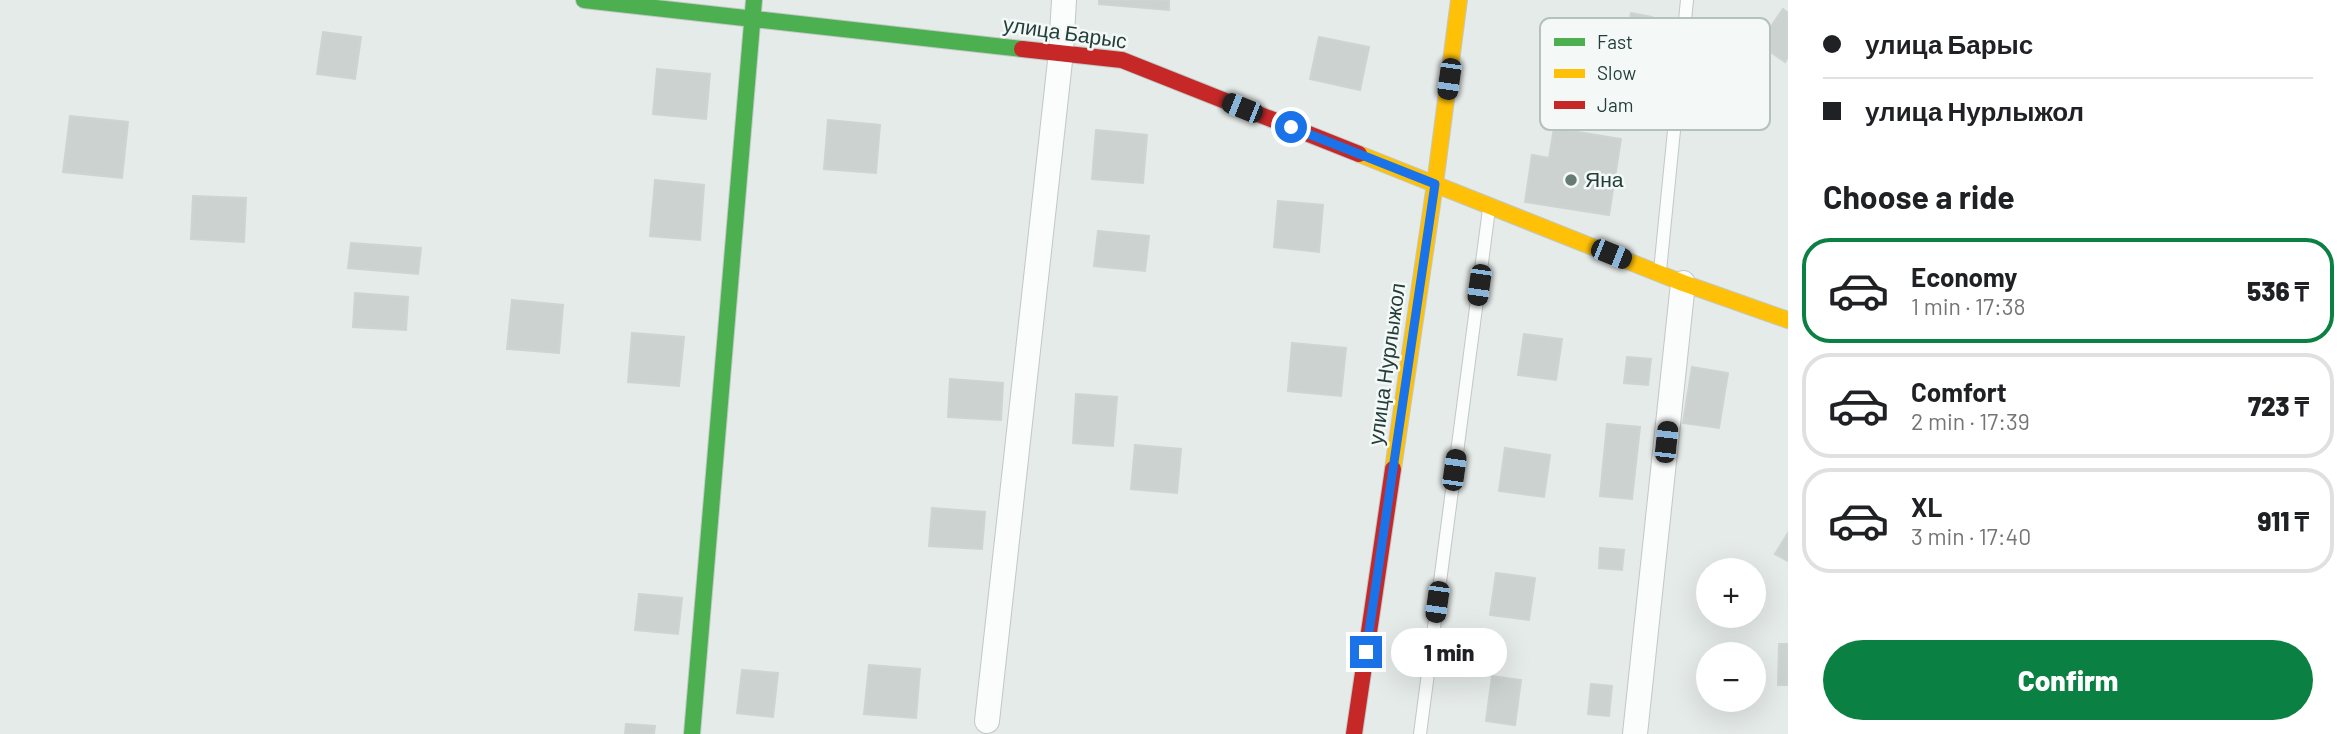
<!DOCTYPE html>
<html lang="en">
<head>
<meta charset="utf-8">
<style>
  body { margin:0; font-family:Barlow,sans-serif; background:#f2f2f2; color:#202124; height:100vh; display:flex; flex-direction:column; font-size:26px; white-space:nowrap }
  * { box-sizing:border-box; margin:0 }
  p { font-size:23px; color:#757577 }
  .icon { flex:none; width:38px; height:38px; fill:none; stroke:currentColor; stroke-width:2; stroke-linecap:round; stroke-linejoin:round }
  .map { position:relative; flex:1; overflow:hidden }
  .panel { display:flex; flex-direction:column; background:#fff; width:560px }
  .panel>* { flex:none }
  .guide { display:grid; align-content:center; height:154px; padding:0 35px; background:#fff }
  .fabs { position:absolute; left:1696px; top:558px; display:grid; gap:14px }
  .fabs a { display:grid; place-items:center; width:70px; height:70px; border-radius:50%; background:#fff; box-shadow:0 7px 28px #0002; font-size:35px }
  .end { position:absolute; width:32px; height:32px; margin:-16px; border:9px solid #1a73e8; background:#fff; box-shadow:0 0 0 4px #fff }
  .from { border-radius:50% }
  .bubble { position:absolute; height:49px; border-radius:24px; background:#fff; box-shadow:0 7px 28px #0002; font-size:23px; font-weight:800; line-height:49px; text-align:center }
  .car { position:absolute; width:21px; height:42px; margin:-21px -10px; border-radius:9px; box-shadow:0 0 5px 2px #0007; background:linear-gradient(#222 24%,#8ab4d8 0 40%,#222 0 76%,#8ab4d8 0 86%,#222 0) }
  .guide b { display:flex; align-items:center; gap:24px; height:66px; font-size:26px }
  .guide b+b { border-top:2px solid #e0e0e0 }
  .guide i { width:18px; height:18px; background:#202124 }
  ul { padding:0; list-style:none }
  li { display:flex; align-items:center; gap:21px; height:105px; margin:0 14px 10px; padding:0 21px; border:4px solid #e0e0e0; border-radius:28px }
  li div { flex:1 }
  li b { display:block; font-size:26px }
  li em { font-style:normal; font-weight:800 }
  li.selected { border-color:#0b8043 }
  li>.icon { width:63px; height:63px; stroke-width:1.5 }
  h2 { padding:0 35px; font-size:32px; line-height:84px }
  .primary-button { display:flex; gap:14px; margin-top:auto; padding:14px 35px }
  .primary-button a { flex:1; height:80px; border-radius:42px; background:#0b8043; color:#fff; font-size:28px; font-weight:800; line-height:80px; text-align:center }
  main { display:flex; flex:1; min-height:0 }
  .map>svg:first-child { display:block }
  .building { fill:#ccd2d0; stroke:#ced4d1; stroke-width:2 }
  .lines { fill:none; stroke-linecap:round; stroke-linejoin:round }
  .lane-casing { stroke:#c2c8c6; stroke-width:14 }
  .street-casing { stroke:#c2c8c6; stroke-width:26 }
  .fast-casing { stroke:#c1c8c6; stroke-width:18 }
  .slow-casing { stroke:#c1c8c6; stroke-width:18 }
  .jam-casing { stroke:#c1c8c6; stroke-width:18 }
  .lane { stroke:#fbfcfc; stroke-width:12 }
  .street { stroke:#fbfcfc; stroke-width:24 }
  .fast { stroke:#4caf50; stroke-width:16 }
  .slow { stroke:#ffc107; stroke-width:16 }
  .jam { stroke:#c62828; stroke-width:16 }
  .route { stroke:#1a73e8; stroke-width:9 }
  .poi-dot { fill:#677b76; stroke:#f4f9f7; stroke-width:2.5 }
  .labels { text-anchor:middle; stroke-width:5; stroke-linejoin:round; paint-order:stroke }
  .street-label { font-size:21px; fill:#233e39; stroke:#f4f9f7 }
  .poi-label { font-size:21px; fill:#233e39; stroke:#f4f9f7; text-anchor:start }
  .key { fill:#f4f9f7; stroke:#b5c1be; stroke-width:2 }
  .key-label { font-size:19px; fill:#233e39 }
</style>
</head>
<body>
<main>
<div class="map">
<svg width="1788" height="734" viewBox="0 0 1788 734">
  <rect width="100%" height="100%" fill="#e5ebe8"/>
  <path class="building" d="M 1099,0 L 1169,0 L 1169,10 L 1099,4 Z
    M 1783,9 L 1788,13 L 1788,57 L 1785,62 L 1759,44 Z
    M 1631,13 L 1652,17 L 1643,59 L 1622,54 Z
    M 323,32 L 361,37 L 355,79 L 317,74 Z
    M 1319,37 L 1369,47 L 1360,90 L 1310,79 Z
    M 657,69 L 710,74 L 706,119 L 653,114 Z
    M 70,116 L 128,122 L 122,178 L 63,172 Z
    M 828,120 L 880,125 L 876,173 L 824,169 Z
    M 1554,128 L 1621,139 L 1609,215 L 1525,202 L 1532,155 L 1549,158 Z
    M 1096,130 L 1147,135 L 1143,183 L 1092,179 Z
    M 655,180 L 704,185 L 700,240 L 650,236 Z
    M 193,196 L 246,198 L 244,242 L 191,239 Z
    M 1278,201 L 1323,205 L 1319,252 L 1274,247 Z
    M 1098,231 L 1149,236 L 1145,271 L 1094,266 Z
    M 351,243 L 421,248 L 418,274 L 348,268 Z
    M 355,293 L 408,297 L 406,330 L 353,327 Z
    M 512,300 L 563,305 L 559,353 L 507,349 Z
    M 632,333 L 684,337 L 679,386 L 628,382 Z
    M 1524,334 L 1562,339 L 1556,380 L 1518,375 Z
    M 1292,343 L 1346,348 L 1341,396 L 1288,391 Z
    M 1627,357 L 1651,359 L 1648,385 L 1624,383 Z
    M 1692,367 L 1728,373 L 1719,428 L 1683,423 Z
    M 950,379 L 1003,383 L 1001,420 L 948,417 Z
    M 1076,394 L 1117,397 L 1113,446 L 1073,443 Z
    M 1607,424 L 1640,427 L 1632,499 L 1600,496 Z
    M 1135,445 L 1181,449 L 1177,493 L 1131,489 Z
    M 1505,448 L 1550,455 L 1544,497 L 1499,491 Z
    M 932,508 L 985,512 L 982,549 L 929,546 Z
    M 1788,533 L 1788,561 L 1775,554 Z
    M 1600,548 L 1624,550 L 1622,570 L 1599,568 Z
    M 1496,573 L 1535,578 L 1529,620 L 1490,615 Z
    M 639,594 L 682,598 L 678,634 L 635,630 Z
    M 1779,644 L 1788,644 L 1788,685 L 1778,685 Z
    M 869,665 L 920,669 L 916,718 L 864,714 Z
    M 742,670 L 778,673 L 773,717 L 737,713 Z
    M 1492,676 L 1521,680 L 1515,725 L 1486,721 Z
    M 1591,684 L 1612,686 L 1609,716 L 1588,714 Z
    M 626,724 L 655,726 L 654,734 L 625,734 Z"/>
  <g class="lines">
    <defs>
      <path id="lane" d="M 1660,271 L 1687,0
        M 1420,734 L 1489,209"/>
      <path id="street" d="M 987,721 L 1061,52 L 1064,0
        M 1635,734 L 1683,283"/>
      <path id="fast" d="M 584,0 L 1022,49
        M 692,734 L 754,0"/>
      <path id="slow" d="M 1359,154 L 1683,283 L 1788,320
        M 1393,469 L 1435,184 L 1459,0"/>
      <path id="jam" d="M 1022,49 L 1122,60 L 1359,154
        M 1354,734 L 1393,469"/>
    </defs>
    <use href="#lane" class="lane-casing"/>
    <use href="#street" class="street-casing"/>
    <use href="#fast" class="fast-casing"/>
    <use href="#slow" class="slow-casing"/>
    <use href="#jam" class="jam-casing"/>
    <use href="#lane" class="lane"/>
    <use href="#street" class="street"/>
    <use href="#fast" class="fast"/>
    <use href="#slow" class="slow"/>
    <use href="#jam" class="jam"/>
  </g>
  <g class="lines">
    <path class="route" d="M 1291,127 L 1435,184 L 1366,652"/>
  </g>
  <circle class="poi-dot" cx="1571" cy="180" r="7"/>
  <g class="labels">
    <g class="street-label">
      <text transform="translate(1065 33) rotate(8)" y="7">улица Барыс</text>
      <text transform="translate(1387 364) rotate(-82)" y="7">улица Нурлыжол</text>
    </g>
    <g class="poi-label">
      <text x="1585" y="187">Яна</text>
    </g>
  </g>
  <rect x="1540" y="18" width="230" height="112" rx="10" class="key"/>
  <rect x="1554" y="38" width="31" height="8" fill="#4caf50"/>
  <rect x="1554" y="69" width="31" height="9" fill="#ffc107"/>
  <rect x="1554" y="101" width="31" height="8" fill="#c62828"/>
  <g class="key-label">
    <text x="1597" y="49">Fast</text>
    <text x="1597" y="80">Slow</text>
    <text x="1597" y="112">Jam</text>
  </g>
</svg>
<div class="fabs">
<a>+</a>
<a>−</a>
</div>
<i class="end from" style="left:1291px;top:127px"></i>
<i class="end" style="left:1366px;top:652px"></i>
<div class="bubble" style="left:1391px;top:628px;width:116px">1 min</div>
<i class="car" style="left:1449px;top:79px;rotate:188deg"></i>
<i class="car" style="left:1242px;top:108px;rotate:292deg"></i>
<i class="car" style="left:1611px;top:254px;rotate:112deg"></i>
<i class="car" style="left:1479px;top:285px;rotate:188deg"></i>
<i class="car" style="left:1666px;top:442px;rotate:6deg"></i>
<i class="car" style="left:1454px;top:470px;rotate:8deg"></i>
<i class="car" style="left:1437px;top:602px;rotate:188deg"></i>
</div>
<section class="panel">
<div class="guide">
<b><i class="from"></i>улица Барыс</b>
<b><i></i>улица Нурлыжол</b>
</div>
<h2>Choose a ride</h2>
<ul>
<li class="selected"><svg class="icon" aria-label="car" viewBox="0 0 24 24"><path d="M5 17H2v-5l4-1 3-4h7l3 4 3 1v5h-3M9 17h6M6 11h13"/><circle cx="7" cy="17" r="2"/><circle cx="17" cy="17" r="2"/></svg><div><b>Economy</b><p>1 min · 17:38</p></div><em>536 ₸</em></li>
<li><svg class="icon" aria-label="car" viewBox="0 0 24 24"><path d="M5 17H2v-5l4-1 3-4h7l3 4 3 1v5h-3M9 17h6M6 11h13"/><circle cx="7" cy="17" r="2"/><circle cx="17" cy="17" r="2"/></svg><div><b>Comfort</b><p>2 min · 17:39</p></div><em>723 ₸</em></li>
<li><svg class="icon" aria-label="car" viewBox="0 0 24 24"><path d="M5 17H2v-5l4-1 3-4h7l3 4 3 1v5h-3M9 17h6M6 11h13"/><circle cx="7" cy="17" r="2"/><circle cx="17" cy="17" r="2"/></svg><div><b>XL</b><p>3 min · 17:40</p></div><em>911 ₸</em></li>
</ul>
<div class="primary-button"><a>Confirm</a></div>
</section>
</main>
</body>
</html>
